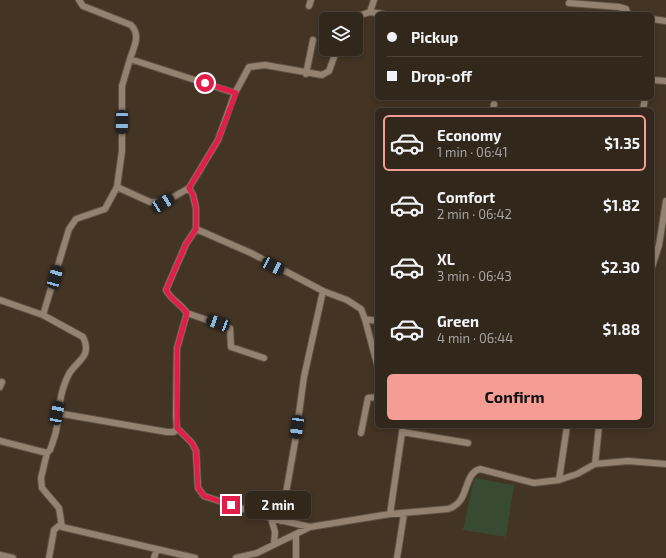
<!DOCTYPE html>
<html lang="en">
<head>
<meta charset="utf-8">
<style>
  body { margin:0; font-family:"Exo 2",sans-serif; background:#3a2f24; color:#f1f3f6; height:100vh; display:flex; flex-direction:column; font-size:15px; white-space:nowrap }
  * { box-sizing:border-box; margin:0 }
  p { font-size:13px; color:#a8a5a3 }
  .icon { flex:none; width:22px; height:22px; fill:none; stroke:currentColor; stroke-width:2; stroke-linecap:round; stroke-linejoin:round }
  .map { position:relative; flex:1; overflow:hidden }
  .panel { position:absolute; left:375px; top:108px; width:279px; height:320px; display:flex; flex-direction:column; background:#32271b; border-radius:6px; box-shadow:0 2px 6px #0003,0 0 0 1px #4d443a }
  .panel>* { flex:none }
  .guide { position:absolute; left:375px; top:12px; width:279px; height:88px; border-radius:6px; box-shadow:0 2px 6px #0003,0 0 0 1px #4d443a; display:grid; align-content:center; height:88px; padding:0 12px; background:#32271b }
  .tools { position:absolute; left:319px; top:12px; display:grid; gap:8px }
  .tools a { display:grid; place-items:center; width:44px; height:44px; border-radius:6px; background:#32271b; box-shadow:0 2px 6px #0003,0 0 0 1px #4d443a; font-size:20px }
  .end { position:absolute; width:18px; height:18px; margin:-9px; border:5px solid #e11d48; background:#fff; box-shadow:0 0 0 2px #fff }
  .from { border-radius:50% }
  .bubble { position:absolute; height:28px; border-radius:6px; background:#32271b; box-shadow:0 2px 6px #0003,0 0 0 1px #4d443a; font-size:13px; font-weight:700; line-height:28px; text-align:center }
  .car { position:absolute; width:12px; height:24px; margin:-12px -6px; border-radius:5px; box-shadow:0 0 3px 1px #0007; background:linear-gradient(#222 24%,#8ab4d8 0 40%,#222 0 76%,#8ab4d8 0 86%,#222 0) }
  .guide b { display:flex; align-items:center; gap:14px; height:38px; font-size:15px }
  .guide b+b { border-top:1px solid #4d443a }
  .guide i { width:10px; height:10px; background:#f1f3f6 }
  ul { padding:7px 0 0; list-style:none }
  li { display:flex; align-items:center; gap:12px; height:56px; margin:0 8px 6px; padding:0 4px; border:2px solid transparent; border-radius:6px }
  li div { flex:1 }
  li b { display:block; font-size:15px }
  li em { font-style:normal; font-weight:700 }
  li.on { border-color:#f59c95 }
  li>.icon { width:36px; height:36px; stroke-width:1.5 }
  .action { display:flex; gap:8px; margin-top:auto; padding:8px 12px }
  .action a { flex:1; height:46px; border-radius:6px; background:#f59c95; color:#111; font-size:16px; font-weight:700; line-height:46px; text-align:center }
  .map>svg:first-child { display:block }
  .green { fill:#394a32 }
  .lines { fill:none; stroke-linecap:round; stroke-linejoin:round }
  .minor-casing { stroke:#5f5245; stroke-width:8 }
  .minor { stroke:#948271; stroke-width:6 }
  .route { stroke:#e11d48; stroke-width:5 }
</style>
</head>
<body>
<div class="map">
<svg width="666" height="558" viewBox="0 0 666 558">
  <rect width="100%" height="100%" fill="#433424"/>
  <path class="green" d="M 474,478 L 514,485 L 506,537 L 463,530 Z"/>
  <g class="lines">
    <defs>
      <path id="minor" d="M 79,0 L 83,6 L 131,25 C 141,35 134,47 130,59 L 235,93
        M 569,3 L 619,7 L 626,9 L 628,14
        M 309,6 L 311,0
        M 370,12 L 383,14
        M 349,19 L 370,12 L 374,0
        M 652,19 L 666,21
        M 130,59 L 122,86 L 122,151 L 117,187 L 150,202 L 163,203 L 189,188
        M 306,74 L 313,40
        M 652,80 L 666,81
        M 493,110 L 494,104
        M 643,110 L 645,98
        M 196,229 L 251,253 L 323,291 L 347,300 L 361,309 L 365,319 L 377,364
        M 652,267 L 659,245 L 666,201
        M 0,300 L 43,315 L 83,337 C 93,357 76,361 69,374 C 60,391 59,408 57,426 C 56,434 53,442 50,450 L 47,453 L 0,441
        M 187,313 L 230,328 L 231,347 L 264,358
        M 43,315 L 69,229 L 76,219 L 105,209 L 117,187
        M 365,319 L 377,321
        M 0,387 L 2,382
        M 57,413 L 167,432 L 174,432 L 177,428
        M 403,426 L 390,514 L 448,509 C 471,502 462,474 480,469 L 534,483 L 559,480 L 577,474 L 595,464 L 628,461 L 666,464
        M 402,432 L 468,443
        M 361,433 L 368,398 L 377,397
        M 47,453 L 41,478 L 42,488 L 59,508 L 62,527 L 195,558
        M 595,464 L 599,426
        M 559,480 L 567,426
        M 271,518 L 275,532 L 274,544
        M 281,521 L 295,442 L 304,377 L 323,291
        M 310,527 L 271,518 L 204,496 L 198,488 L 196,451 L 192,443 L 177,428 L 176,417 L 177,348 L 187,313 C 181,304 171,300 166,290 L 186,244 L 196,229 L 196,208 L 193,195 L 189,188 L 218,140 L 235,93 L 249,67 L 265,65 L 322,75 L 329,71 L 337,49
        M 0,555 L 13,558
        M 49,558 L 54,530 L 61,524
        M 154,558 L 157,549
        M 236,558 L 257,553 L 310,527 L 390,514
        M 296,558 L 296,534
        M 397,558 L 404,514"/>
    </defs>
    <use href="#minor" class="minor-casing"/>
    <use href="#minor" class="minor"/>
  </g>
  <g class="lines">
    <path class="route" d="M 205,83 L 236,93 L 218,140 L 189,188 L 193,195 L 196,208 L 196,229 L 186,244 L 166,290 C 171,300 180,304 187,313 L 177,348 L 177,428 L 192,443 L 196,451 L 198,488 L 204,496 L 231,505"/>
  </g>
</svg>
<div class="tools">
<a><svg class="icon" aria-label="layers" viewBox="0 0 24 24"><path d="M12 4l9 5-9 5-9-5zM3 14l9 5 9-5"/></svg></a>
</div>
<i class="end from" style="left:205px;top:83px"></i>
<i class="end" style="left:231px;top:505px"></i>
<div class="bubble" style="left:245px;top:491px;width:66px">2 min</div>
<i class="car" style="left:122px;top:122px;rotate:181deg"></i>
<i class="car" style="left:163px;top:203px;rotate:58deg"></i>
<i class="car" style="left:273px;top:266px;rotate:117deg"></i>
<i class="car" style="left:55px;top:277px;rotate:16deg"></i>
<i class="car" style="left:218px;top:323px;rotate:290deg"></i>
<i class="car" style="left:57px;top:413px;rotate:11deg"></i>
<i class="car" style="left:297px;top:427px;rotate:188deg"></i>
<div class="guide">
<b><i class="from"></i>Pickup</b>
<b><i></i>Drop-off</b>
</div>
<section class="panel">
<ul>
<li class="on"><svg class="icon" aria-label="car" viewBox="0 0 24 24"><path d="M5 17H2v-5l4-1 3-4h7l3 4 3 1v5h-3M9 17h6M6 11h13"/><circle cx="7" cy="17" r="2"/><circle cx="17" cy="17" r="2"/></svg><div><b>Economy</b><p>1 min · 06:41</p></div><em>$1.35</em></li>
<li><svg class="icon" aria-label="car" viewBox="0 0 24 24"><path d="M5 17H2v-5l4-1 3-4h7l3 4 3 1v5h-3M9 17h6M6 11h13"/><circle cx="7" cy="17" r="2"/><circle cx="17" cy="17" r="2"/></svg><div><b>Comfort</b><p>2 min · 06:42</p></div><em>$1.82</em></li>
<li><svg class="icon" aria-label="car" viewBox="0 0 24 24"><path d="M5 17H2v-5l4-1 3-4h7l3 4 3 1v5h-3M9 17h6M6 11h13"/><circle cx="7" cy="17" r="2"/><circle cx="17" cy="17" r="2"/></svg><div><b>XL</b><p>3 min · 06:43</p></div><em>$2.30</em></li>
<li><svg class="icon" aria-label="car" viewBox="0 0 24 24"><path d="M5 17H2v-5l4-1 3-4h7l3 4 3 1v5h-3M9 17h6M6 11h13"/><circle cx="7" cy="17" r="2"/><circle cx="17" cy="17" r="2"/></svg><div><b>Green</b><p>4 min · 06:44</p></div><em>$1.88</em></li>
</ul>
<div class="action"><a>Confirm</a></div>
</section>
</div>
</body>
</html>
